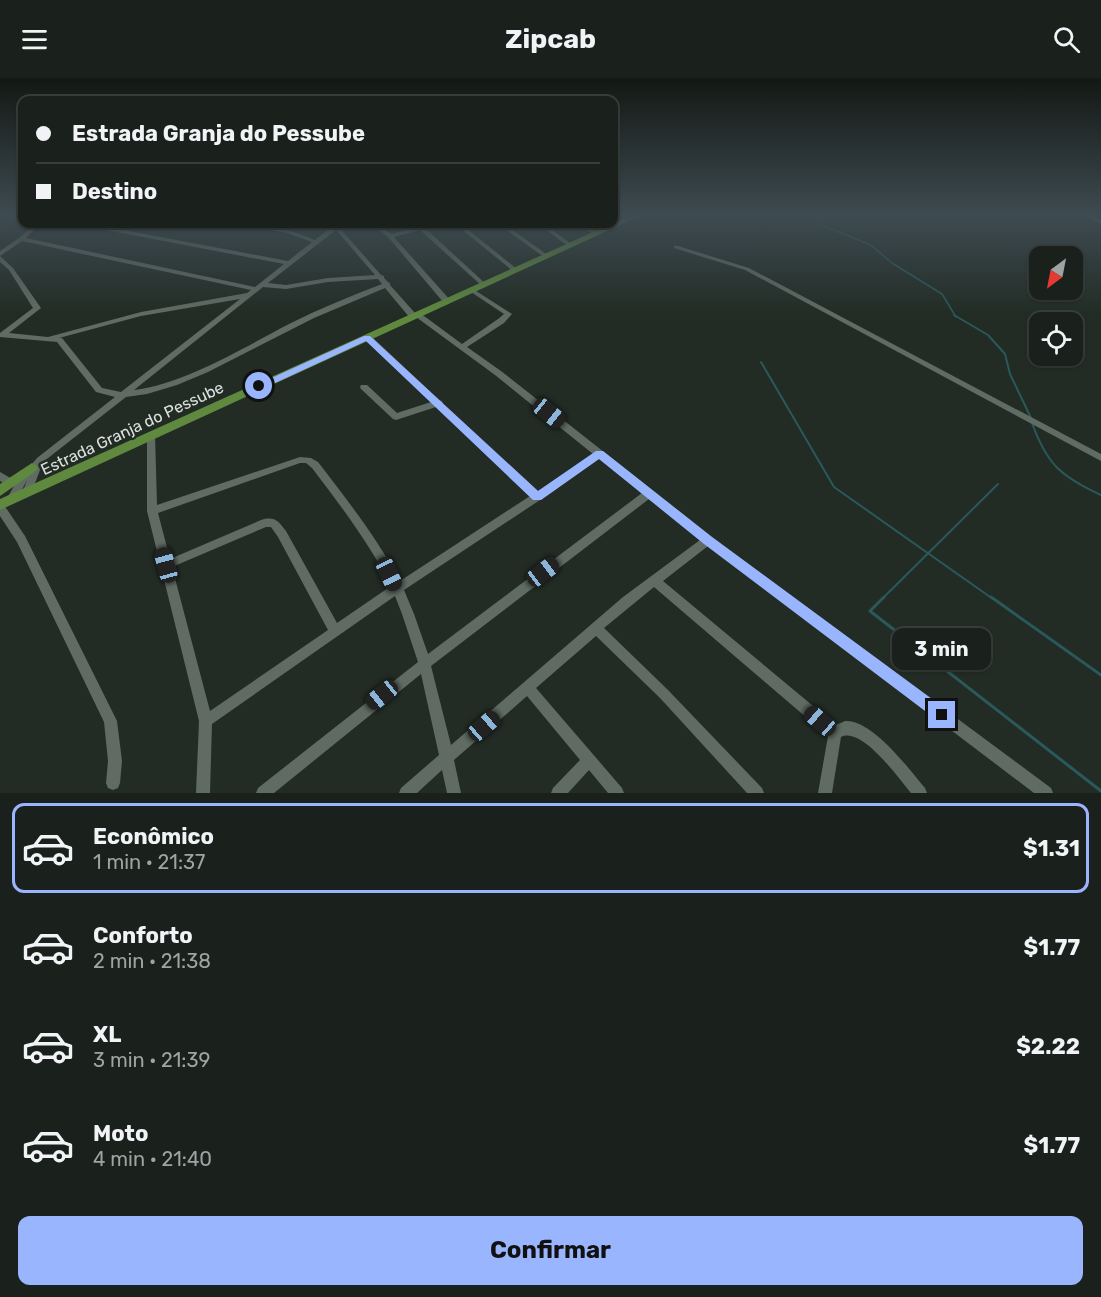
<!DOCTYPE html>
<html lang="pt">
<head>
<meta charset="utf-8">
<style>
  body { margin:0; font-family:Rubik,sans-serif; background:#272e29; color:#f1f3f6; height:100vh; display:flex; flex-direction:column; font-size:22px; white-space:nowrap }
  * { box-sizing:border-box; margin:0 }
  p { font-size:20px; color:#9fa3a3 }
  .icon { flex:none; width:33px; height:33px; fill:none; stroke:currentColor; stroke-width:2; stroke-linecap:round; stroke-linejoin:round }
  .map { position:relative; height:715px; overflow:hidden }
  .drawer { display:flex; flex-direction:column; background:#1a211c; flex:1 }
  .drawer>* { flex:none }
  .top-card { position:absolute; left:18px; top:18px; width:600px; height:132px; border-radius:12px; box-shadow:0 2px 4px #0004,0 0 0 2px #383e3b; display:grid; align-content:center; height:132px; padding:0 18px; background:#1a211c }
  .needle { width:39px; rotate:212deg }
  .controls { position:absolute; left:1029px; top:168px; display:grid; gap:12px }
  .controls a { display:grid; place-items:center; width:54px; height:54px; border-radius:12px; background:#1a211c; box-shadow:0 2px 4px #0004,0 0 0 2px #383e3b; font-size:30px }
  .end { position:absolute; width:27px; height:27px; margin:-14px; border:8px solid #99b5fd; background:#111; box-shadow:0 0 0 3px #111 }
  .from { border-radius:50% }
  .bubble { position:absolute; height:42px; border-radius:12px; background:#1a211c; box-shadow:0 2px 4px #0004,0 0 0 2px #383e3b; font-size:20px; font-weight:700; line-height:42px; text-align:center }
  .car { position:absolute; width:18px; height:36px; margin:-18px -9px; border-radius:8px; box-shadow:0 0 4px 2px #0007; background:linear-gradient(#222 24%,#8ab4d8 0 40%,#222 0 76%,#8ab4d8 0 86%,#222 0) }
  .top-card b { display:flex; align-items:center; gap:21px; height:57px; font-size:22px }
  .top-card b+b { border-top:2px solid #383e3b }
  .top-card i { width:15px; height:15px; background:#f1f3f6 }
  ul { padding:10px 0 0; list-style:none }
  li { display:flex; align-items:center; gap:18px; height:90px; margin:0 12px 9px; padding:0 6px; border:3px solid transparent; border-radius:12px }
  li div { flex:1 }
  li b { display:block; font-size:22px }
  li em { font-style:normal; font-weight:700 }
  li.on { border-color:#99b5fd }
  li>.icon { width:54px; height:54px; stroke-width:1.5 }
  .action { display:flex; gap:12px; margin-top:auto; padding:12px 18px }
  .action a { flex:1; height:69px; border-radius:12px; background:#99b5fd; color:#111; font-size:24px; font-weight:700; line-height:69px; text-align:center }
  header { display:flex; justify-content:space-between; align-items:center; height:78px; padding:0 18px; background:#1a211c; font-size:27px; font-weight:700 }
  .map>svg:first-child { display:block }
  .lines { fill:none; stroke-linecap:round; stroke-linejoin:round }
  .stream-far2 { stroke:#2a585b; stroke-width:1.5 }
  .stream-far1 { stroke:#2a585b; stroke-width:2 }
  .stream { stroke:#2a585b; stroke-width:3 }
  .minor { fill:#5f6b63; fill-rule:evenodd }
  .major { fill:#5e893e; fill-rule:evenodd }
  .route { fill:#99b5fd }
  .labels { text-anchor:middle; stroke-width:5; stroke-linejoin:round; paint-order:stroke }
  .street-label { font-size:16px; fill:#dbe2de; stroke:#222c25 }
</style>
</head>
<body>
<header><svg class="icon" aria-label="menu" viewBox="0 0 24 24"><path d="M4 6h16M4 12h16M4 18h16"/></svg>Zipcab<svg class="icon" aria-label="search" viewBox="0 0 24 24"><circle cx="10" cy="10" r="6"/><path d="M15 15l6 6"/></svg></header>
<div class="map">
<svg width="1101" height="715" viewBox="0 0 1101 715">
  <rect width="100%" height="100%" fill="#222c25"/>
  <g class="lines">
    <path class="stream-far2" d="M 808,137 L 819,146 L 871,167 L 892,185 L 942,216 L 956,239"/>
    <path class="stream-far1" d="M 954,237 L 988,257 L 1005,276 L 1010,296 L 1031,340
      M 761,284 L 834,409 L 993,521
      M 1032,345 C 1047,387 1062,399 1101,417
      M 882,521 L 998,406"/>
    <path class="stream" d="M 884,519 L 870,533 L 1101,713
      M 991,519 L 1101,597"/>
    <path class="minor" d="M 1083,137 L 1091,137 L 1101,142 L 1101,146 Z
      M 34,146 L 40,146 L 26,160 L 255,209 L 284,186 L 85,148 L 82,146 L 92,146 L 288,183 L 312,164 L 287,155 L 250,148 L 247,146 C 271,146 293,153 315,162 L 333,148 L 331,146 L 342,146 L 339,149 L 381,197 L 384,198 L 384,200 L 388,204 L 390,205 L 390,207 L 415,235 L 420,235 L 462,266 L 498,241 L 504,236 L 468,212 L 469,211 L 473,211 L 512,236 L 504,245 L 467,269 L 501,293 L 712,459 L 1051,710 L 1053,715 L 1034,715 L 708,468 L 663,503 L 836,647 C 838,646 843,644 845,643 C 872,641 909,691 925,710 L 927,715 L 911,715 C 899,701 862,648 841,659 L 832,715 L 818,715 L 828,658 L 654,509 L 604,550 L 668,612 L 762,710 L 764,715 L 747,715 L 660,620 L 596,558 L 536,610 L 622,710 L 624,715 L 608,715 L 589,692 L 568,715 L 551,715 L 553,710 L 580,682 L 527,618 L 454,682 L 461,715 L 447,715 L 442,692 L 417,715 L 399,715 L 401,710 L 439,677 L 421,596 L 274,715 L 256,715 L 258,710 L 418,584 L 402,536 L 395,518 L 212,646 L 210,715 L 196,715 L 199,643 L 147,433 L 147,357 L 148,355 L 154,355 L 155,357 L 157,427 L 300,379 L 311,380 L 318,384 C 348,423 377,460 400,503 L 530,418 L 436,329 L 396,342 L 393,341 L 361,311 L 360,309 L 361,307 L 367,307 L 397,335 L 431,324 L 364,261 L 364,257 L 370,257 L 439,322 L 442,323 L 443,326 L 538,413 L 593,376 L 495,297 L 416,239 L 410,240 L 385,210 L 314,240 L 208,294 L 177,307 L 147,316 L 126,319 L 43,384 L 31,416 L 25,416 L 23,413 L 27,402 L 15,425 L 11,426 L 7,425 L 6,422 L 14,408 L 8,408 L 0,403 L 0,394 L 14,402 L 16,405 L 37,380 L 115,319 L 96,314 L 57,264 L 0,259 L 0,255 L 33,230 L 9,192 L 0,184 L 0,178 L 13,190 L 41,230 L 9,255 L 48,259 L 141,234 L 247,215 L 251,212 L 22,163 L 0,178 L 0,173 L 19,160 ZM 336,152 L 375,197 L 328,200 L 286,207 L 268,205 ZM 378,201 L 382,206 C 350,218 319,231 289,246 C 245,269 184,306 134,312 L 263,209 L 286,211 L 328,204 ZM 240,221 L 121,314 L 102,310 L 62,260 L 59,260 L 141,238 ZM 599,381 L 642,415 L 428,576 L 414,536 L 404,512 L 540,422 ZM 300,385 L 306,385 L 312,390 C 341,428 369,465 391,508 L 337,545 L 286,453 C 278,443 275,438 261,442 L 170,481 L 158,435 ZM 649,421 L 700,462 L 623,519 L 451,667 L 431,588 ZM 266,449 L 271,449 L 278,459 L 328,552 L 210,633 L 172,489 Z
      M 371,146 L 377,146 L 391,156 L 417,149 L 414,146 L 420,146 L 422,148 L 439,146 L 438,147 L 426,151 L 486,206 L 483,208 L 481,207 L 420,152 L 394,159 L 451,223 L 450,225 L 444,225 L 388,159 Z
      M 455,146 L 461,146 L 517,191 L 517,193 L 513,193 Z
      M 498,146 L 504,146 L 549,178 L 544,179 Z
      M 538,146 L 544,146 L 573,167 L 568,168 Z
      M 578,146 L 584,146 L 600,156 L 595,157 Z
      M 674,168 L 678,168 L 749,190 L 1101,376 L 1101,383 L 745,192 L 674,170 Z
      M 0,426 L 4,427 L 25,458 L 117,643 L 122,683 L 120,705 L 118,710 L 113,712 L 108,710 L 106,705 L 108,683 L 104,644 L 17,464 L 0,438 Z"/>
    <path class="major" d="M 631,137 L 642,137 L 0,432 L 0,421 Z
      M 32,385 L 36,387 L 38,390 L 36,393 L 0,418 L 0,406 Z"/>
  </g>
  <linearGradient id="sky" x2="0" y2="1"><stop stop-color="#131814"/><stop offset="0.58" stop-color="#3e4b51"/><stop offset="1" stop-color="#3e4b51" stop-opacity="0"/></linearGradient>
  <rect width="1101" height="237" fill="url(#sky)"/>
  <path class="route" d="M 364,258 L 370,258 L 538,413 L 596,373 L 603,373 L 712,459 L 947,632 L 947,642 L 937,642 L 704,466 L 599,381 L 541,422 L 533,422 L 366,263 L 262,311 L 254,308 Z"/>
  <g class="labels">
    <g class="street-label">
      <text transform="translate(132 350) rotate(-25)" y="6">Estrada Granja do Pessube</text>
    </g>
  </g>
</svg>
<div class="controls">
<a><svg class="needle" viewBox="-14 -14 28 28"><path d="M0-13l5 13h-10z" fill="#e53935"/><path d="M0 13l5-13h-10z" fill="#9fa3a3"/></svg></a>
<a><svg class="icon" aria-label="locate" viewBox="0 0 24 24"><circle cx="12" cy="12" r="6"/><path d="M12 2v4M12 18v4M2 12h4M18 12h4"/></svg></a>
</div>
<i class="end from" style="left:259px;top:308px"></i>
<i class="end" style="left:942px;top:637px"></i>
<div class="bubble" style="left:892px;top:550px;width:99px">3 min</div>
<i class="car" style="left:549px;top:335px;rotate:129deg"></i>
<i class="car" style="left:166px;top:487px;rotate:345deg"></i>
<i class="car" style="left:543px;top:494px;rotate:53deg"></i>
<i class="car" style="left:389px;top:496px;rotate:155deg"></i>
<i class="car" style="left:382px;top:617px;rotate:231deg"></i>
<i class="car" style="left:820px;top:643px;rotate:311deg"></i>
<i class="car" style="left:484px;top:648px;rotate:49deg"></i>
<div class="top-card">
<b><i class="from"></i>Estrada Granja do Pessube</b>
<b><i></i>Destino</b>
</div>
</div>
<section class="drawer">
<ul>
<li class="on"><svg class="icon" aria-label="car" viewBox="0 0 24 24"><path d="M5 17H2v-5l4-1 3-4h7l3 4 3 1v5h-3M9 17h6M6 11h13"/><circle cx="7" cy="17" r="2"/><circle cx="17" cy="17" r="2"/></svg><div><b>Econômico</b><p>1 min · 21:37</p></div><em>$1.31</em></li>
<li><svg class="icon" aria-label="car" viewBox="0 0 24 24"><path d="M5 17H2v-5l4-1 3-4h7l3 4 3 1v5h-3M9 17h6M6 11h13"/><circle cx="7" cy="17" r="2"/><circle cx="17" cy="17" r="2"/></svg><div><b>Conforto</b><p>2 min · 21:38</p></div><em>$1.77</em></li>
<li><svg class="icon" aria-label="car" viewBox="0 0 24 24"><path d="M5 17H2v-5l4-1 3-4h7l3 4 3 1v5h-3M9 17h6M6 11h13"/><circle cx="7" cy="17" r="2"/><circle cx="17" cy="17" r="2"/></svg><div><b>XL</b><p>3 min · 21:39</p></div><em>$2.22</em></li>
<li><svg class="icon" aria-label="car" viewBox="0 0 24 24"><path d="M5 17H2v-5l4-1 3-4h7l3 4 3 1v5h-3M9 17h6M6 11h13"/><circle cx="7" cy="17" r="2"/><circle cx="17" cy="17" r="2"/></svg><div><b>Moto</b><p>4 min · 21:40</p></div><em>$1.77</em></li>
</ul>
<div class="action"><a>Confirmar</a></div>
</section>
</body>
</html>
